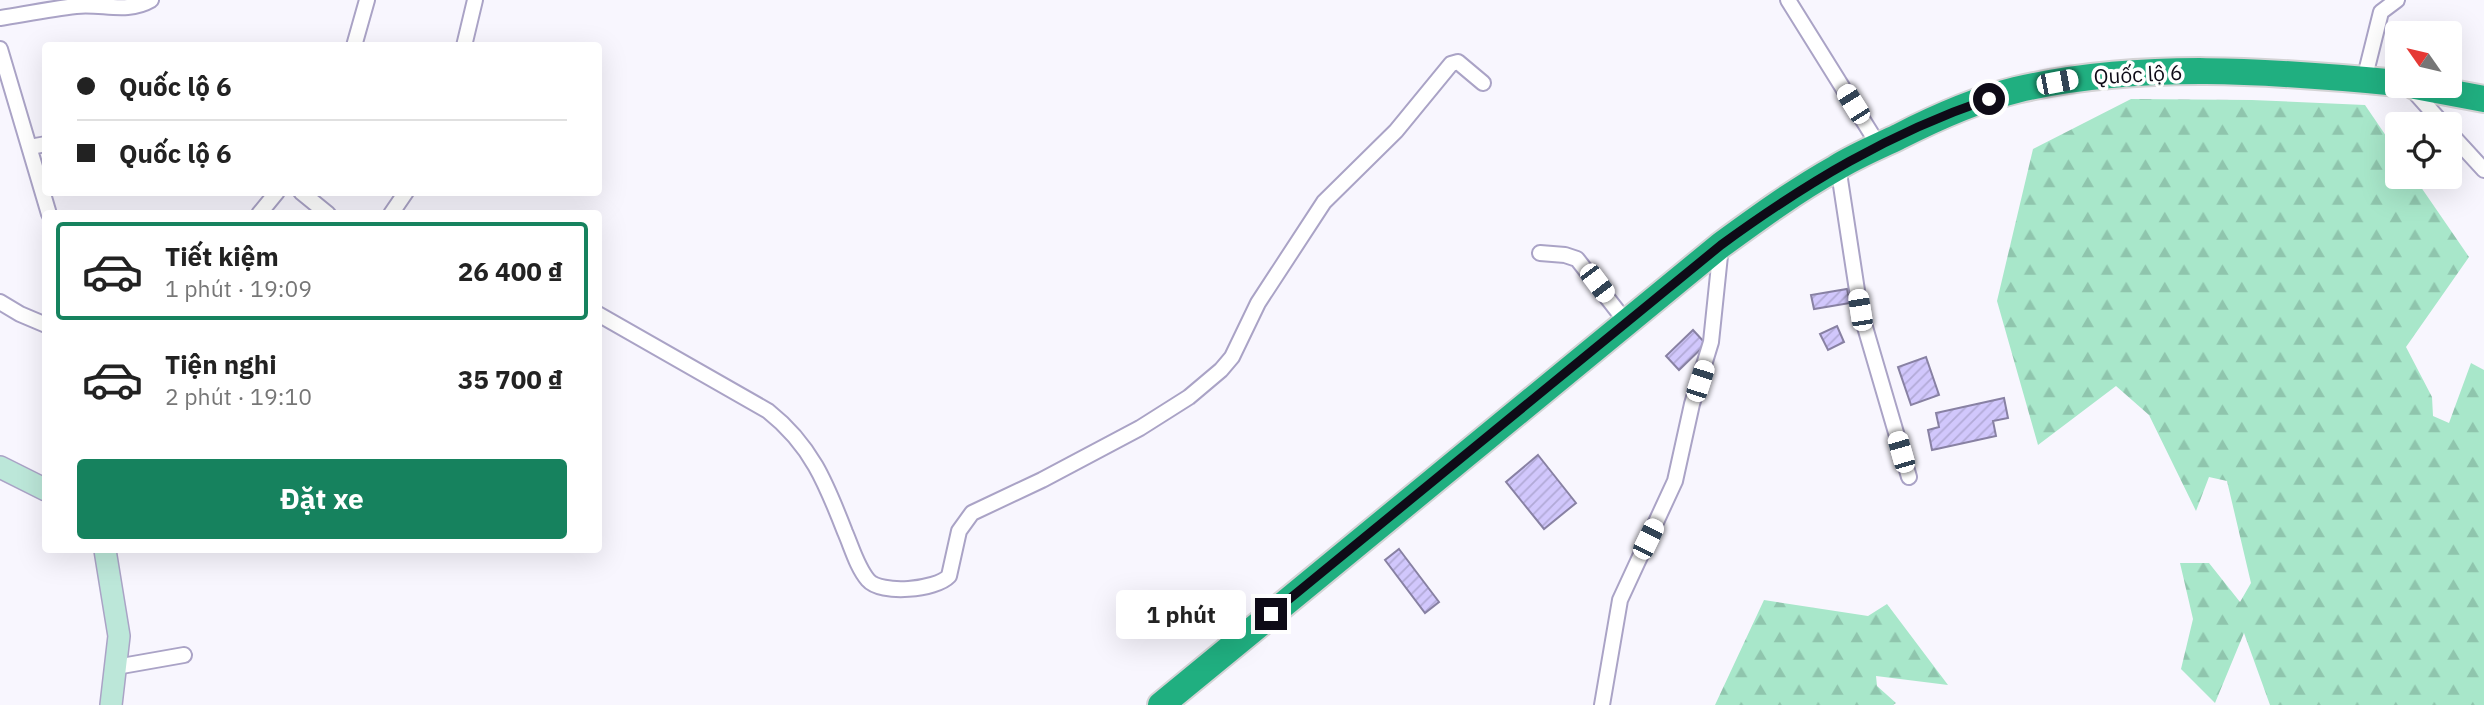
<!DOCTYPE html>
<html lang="vi">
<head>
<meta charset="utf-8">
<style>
  body { margin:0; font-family:"IBM Plex Sans",sans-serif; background:#f6f6f6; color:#222; height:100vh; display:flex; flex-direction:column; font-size:26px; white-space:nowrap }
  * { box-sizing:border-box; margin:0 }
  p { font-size:23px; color:#767676 }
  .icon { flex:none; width:38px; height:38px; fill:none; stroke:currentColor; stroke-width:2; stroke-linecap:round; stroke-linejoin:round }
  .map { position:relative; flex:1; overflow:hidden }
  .details { position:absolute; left:42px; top:210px; width:560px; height:343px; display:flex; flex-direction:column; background:#fff; border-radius:7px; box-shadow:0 7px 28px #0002 }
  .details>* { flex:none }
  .top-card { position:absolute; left:42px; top:42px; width:560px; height:154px; border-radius:7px; box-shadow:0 7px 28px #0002; display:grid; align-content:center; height:154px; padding:0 35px; background:#fff }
  .needle { width:46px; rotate:304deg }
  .fabs { position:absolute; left:2385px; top:21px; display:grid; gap:14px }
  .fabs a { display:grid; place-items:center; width:77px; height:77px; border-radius:7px; background:#fff; box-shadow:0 7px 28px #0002; font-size:35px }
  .end { position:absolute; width:32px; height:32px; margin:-16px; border:9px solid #0e0b17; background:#fff; box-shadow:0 0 0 4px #fff }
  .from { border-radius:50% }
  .bubble { position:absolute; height:49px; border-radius:7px; background:#fff; box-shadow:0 7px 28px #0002; font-size:23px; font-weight:800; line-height:49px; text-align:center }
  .car { position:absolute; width:21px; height:42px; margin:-21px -10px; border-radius:9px; box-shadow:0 0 5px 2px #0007; background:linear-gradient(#fff 24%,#345 0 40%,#fff 0 76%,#345 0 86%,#fff 0) }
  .top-card b { display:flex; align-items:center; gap:24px; height:66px; font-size:26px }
  .top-card b+b { border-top:2px solid #e0e0e0 }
  .top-card i { width:18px; height:18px; background:#222 }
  ul { padding:12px 0 0; list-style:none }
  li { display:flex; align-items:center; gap:21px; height:98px; margin:0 14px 10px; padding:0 21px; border:4px solid transparent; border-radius:7px }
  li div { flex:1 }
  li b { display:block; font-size:26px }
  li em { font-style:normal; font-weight:800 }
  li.selected { border-color:#16825e }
  li>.icon { width:63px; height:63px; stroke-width:1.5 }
  .button { display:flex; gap:14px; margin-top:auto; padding:14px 35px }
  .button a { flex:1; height:80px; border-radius:7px; background:#16825e; color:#fff; font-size:28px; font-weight:800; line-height:80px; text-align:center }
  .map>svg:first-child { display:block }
  .forest { fill:url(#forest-firs) }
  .building { fill:url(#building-hatch); stroke:#8881a3; stroke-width:2 }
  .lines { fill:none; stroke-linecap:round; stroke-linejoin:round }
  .street-casing { stroke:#aaa3c6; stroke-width:18 }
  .secondary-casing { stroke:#aaa3c6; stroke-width:24 }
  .highway-casing { stroke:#d4d3d5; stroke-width:30 }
  .street { stroke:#fff; stroke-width:14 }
  .secondary { stroke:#bce7d9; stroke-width:21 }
  .highway { stroke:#20af80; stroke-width:26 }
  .route { stroke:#0e0b17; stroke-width:9 }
  .labels { text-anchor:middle; stroke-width:7; stroke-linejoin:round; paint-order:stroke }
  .street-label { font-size:21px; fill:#0e0b17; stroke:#fff }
</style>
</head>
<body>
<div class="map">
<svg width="2484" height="705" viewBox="0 0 2484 705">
  <defs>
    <pattern id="forest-firs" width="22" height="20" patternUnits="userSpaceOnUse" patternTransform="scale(1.75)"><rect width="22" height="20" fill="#a8e7ca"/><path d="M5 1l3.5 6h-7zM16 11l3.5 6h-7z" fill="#8fc5ad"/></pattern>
    <pattern id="building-hatch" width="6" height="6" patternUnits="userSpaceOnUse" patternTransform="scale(1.75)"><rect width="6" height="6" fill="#d1c7fc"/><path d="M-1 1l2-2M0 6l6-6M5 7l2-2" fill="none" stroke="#b2aad7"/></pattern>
  </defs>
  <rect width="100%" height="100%" fill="#f8f6fe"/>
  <path class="forest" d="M 2131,99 L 2252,100 L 2365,105 L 2397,152 L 2398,177 L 2414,177 L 2469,257 L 2406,347 L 2432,397 L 2433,416 L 2449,423 L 2471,363 L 2484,370 L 2484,705 L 2270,705 L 2244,633 L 2215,703 L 2181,669 L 2193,619 L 2180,563 L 2209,563 L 2240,602 L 2251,583 L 2227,481 L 2209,477 L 2196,511 L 2149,415 L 2116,386 L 2038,445 L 1997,301 L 2033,149 Z
    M 1764,600 L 1868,616 L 1887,604 L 1948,685 L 1876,676 L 1877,686 L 1896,703 L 1893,705 L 1715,705 Z"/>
  <path class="building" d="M 1847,289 L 1850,303 L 1814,309 L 1811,295 Z
    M 1837,326 L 1844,342 L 1828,350 L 1820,334 Z
    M 1693,330 L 1706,344 L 1679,370 L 1666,356 Z
    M 1926,357 L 1939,395 L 1911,405 L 1898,367 Z
    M 2004,398 L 2008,418 L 1993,421 L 1996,436 L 1932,450 L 1928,430 L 1939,427 L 1936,413 Z
    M 1538,455 L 1576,503 L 1544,529 L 1506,482 Z
    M 1399,549 L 1439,602 L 1425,613 L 1385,560 Z"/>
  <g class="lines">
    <defs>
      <path id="street" d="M 1788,0 L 1879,146
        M 0,18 C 25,14 51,9 76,6 C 102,3 127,14 151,0
        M 354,46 L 367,0
        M 464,46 L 475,0
        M 0,49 L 49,214
        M 2364,80 L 2381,12 L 2397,0
        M 2410,87 L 2443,124
        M 2450,133 L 2484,170
        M 30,147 L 46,144
        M 1838,166 L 1860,310 L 1909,477
        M 301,192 L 328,214
        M 259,214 L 277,192
        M 391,214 L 406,192
        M 1540,253 L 1565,255 L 1577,259 L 1626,322
        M 0,302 L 20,314 L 46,325
        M 598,314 L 768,411 C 811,445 826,483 845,532 C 852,548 857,567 868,580 C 881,595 936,590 949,576 L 959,531 L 972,513 L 1042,480 L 1140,428 L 1189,397 L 1221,370 L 1232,357 L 1258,303 L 1324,202 L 1396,131 L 1451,64 L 1458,62 L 1483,83
        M 116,667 L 184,655
        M 1602,705 L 1620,600 L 1675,481 L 1692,404 L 1711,342 L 1721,246"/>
      <path id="secondary" d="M 0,467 L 46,490
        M 105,550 L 119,636 L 111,705"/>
      <path id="highway" d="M 2415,86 L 2484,99
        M 1161,705 L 1721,245 C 1758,218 1795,191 1836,168 C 1855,156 1877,147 1898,137 C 1935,118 1975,100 2016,90 C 2141,61 2271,71 2398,83"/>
    </defs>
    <use href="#street" class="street-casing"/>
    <use href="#secondary" class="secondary-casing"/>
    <use href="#highway" class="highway-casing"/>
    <use href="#street" class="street"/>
    <use href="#secondary" class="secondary"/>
    <use href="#highway" class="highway"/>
  </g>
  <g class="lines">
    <path class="route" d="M 1271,614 L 1721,245 C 1806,183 1889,133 1989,99"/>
  </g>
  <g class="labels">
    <g class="street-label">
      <text transform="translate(2138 75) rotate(-3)" y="7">Quốc lộ 6</text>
    </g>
  </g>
</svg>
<div class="fabs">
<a><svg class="needle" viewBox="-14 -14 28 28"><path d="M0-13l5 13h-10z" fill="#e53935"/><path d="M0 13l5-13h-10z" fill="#767676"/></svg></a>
<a><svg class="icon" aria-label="locate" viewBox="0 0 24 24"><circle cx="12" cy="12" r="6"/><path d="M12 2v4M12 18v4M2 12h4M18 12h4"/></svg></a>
</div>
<i class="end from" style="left:1989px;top:99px"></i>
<i class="end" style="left:1271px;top:614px"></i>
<div class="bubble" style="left:1116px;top:590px;width:130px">1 phút</div>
<i class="car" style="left:2057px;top:82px;rotate:79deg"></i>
<i class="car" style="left:1853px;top:104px;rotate:328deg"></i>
<i class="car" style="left:1597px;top:283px;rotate:143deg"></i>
<i class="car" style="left:1860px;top:310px;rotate:351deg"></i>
<i class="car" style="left:1700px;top:381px;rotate:18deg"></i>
<i class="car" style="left:1901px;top:452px;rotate:344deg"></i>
<i class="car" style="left:1648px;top:539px;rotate:26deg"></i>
<div class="top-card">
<b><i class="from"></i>Quốc lộ 6</b>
<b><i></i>Quốc lộ 6</b>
</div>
<section class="details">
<ul>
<li class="selected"><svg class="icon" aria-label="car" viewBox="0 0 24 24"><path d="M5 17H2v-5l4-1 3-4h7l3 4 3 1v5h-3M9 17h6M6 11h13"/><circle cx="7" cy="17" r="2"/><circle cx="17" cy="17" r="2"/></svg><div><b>Tiết kiệm</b><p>1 phút · 19:09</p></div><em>26 400 ₫</em></li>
<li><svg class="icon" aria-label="car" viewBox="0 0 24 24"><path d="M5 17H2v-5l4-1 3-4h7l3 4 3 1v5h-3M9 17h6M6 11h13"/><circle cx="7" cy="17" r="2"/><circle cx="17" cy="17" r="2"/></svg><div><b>Tiện nghi</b><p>2 phút · 19:10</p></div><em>35 700 ₫</em></li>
</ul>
<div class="button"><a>Đặt xe</a></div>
</section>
</div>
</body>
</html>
